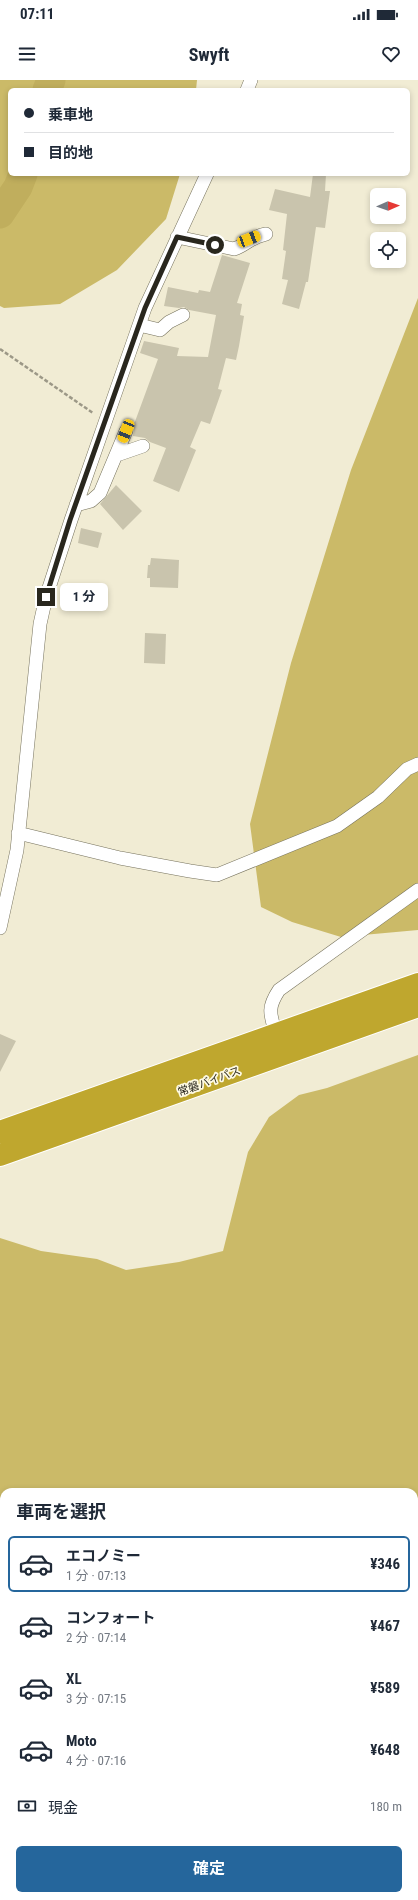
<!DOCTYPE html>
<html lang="ja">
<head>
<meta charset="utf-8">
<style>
  body { margin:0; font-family:"Roboto Condensed","Noto Sans JP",sans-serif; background:#f6f6f7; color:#1f2937; height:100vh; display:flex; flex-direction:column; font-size:15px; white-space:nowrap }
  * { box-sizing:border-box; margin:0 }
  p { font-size:13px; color:#747a83 }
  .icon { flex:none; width:22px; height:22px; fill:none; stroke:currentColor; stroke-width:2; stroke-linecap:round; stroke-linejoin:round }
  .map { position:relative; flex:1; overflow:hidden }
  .drawer { position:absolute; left:0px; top:1408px; width:418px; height:412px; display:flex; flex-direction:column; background:#fff; border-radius:12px 12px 0 0; box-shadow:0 2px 6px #0003 }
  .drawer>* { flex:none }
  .guide { position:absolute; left:8px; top:8px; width:402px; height:88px; border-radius:6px; box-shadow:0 2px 6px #0003; display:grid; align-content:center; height:88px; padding:0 16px; background:#fff }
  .needle { width:26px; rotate:88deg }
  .controls { position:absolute; left:370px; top:108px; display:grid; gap:8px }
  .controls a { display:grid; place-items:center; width:36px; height:36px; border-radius:6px; background:#fff; box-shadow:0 2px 6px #0003; font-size:20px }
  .end { position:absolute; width:18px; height:18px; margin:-9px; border:5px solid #29271e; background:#fff; box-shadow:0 0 0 2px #fff }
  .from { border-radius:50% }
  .bubble { position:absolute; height:28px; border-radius:6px; background:#fff; box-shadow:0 2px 6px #0003; font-size:13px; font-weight:700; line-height:28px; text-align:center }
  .car { position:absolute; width:12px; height:24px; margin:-12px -6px; border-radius:5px; box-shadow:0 0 3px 1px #0007; background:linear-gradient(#f5c518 24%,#345 0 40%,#f5c518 0 76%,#345 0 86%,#f5c518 0) }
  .guide b { display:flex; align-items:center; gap:14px; height:38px; font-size:15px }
  .guide b+b { border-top:1px solid #e0e1e3 }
  .guide i { width:10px; height:10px; background:#1f2937 }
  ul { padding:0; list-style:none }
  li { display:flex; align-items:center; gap:12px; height:56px; margin:0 8px 6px; padding:0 8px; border:2px solid transparent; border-radius:6px }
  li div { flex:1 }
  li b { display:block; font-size:15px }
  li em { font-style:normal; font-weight:700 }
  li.current { border-color:#25669c }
  li>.icon { width:36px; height:36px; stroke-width:1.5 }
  h2 { padding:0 16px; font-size:18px; line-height:48px }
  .pay { display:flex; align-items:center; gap:10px; height:44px; padding:0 16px; font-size:15px }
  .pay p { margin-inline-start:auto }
  .primary-button { display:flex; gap:8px; margin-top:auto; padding:8px 16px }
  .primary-button a { flex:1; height:46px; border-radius:6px; background:#25669c; color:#fff; font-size:16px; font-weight:700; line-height:46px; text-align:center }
  .status { display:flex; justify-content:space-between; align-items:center; height:28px; padding:0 20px; background:#fff; direction:ltr }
  .status svg { height:11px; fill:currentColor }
  header { display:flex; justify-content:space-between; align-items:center; height:52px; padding:0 16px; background:#fff; font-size:18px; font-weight:700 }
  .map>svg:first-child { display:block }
  .forest { fill:#cbba68 }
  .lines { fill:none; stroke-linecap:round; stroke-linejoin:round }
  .river { stroke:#c0ae5d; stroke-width:29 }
  .building { fill:#c9c4ad }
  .street-casing { stroke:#76725d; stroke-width:14 }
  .highway-casing { stroke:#fff; stroke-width:24 }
  .path { stroke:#9c9887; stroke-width:2.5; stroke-dasharray:4 2; stroke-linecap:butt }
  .street { stroke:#fff; stroke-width:13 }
  .highway { stroke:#bfa72e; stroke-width:22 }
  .route { stroke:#29271e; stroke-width:5 }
  .labels { text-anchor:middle; stroke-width:3.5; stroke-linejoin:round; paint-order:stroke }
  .street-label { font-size:11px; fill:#29271e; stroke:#fefae2 }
</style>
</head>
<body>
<div class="status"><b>07:11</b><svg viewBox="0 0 49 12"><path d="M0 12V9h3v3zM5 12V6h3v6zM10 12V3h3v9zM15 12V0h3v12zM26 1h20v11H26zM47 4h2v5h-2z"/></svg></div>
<header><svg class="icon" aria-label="menu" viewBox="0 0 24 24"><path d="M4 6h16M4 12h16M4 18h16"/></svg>Swyft<svg class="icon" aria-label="heart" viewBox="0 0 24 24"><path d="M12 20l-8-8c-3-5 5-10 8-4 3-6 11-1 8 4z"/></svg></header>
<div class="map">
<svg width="418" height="1820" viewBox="0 0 418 1820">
  <rect width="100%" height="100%" fill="#f1ecd4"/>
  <path class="forest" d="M 0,0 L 197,0 L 196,10 L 10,10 L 10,94 L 180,94 L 166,139 L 117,190 L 60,224 L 4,228 L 0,226 Z
    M 418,218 L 418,850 L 341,857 L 292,842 L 261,827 L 250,744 L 291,583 L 351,390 Z
    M 418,975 L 418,1514 L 414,1515 L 414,1412 L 4,1412 L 4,1816 L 397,1816 L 400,1820 L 0,1820 L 0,1158 L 41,1171 L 97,1179 L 126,1190 L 179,1182 L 223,1171 L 248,1072 L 269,1037 L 299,1015 L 327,1008 Z"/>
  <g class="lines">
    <path class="river" d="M 47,10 L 51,0
      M 0,134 L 18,107 L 23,94"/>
  </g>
  <path class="building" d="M 313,94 L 326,94 L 325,111 L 330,111 L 325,148 L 316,147 L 308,202 L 306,202 L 299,229 L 282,224 L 288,200 L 282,199 L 286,171 L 283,170 L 287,134 L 269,130 L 275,109 L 310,117 Z
    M 222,175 L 250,183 L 237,223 L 242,224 L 240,235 L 244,236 L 239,266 L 236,280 L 226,278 L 218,309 L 222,310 L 210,344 L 201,341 L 190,367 L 196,370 L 179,412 L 153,401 L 166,368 L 150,362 L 145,358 L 133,356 L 134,347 L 133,347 L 158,279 L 140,273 L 144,261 L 179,268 L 177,276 L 208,277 L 216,235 L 189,230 L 184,227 L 179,228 L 164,226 L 168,207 L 198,213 L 199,210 L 210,212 Z
    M 116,405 L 142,431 L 123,450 L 100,424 Z
    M 81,448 L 102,453 L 98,468 L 78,463 Z
    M 151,478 L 179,480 L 178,508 L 150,507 L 150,498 L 147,498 L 148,485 L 150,485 Z
    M 145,553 L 166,554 L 165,584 L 144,583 Z
    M 0,954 L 16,961 L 0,992 Z"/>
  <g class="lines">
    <defs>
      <path id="street" d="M 247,10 L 251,0
        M 177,157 L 234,169 C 247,165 250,157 266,154
        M 139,245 L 160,250 L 169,242 L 183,235
        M 117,375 L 143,366
        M 76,425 L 91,421 L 100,413 L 126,351
        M 18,753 L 120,778 L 190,791 L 217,795 L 337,746 L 378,717 L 407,689 L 418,684
        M 0,848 L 17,770 L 40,544 L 46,517 L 71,440 L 145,228 L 207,94
        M 276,954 C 270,934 267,928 279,910 L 418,810
        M 414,1589 L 418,1589
        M 414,1722 L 418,1706
        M 414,1789 L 418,1793"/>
      <path id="highway" d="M 0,1052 L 418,904
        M 0,1075 L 418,926"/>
    </defs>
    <use href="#street" class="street-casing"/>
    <use href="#highway" class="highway-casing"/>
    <path class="path" d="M 0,269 L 93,333"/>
    <use href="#street" class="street"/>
    <use href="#highway" class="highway"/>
  </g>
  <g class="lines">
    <path class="route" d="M 46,517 L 70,440 L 145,228 L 177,157 L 215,165"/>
  </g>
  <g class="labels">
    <g class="street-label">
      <text transform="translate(209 1001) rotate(-20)" y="4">常磐バイパス</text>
    </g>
  </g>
</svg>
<div class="controls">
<a><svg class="needle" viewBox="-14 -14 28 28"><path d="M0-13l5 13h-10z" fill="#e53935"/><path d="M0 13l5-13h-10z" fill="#747a83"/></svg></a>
<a><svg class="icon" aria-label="locate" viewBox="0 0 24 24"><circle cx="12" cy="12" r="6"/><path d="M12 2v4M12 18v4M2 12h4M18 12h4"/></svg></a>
</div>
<i class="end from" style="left:215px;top:165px"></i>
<i class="end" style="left:46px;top:517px"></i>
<div class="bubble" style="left:60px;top:503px;width:48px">1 分</div>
<i class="car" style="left:249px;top:159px;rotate:69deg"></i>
<i class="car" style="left:126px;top:351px;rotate:202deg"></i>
<div class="guide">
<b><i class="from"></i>乗車地</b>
<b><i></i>目的地</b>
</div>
<section class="drawer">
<h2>車両を選択</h2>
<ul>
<li class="current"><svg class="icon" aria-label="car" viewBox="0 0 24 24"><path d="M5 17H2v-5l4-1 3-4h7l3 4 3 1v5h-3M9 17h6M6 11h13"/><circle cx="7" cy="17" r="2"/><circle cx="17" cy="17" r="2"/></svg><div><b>エコノミー</b><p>1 分 · 07:13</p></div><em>¥346</em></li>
<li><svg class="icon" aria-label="car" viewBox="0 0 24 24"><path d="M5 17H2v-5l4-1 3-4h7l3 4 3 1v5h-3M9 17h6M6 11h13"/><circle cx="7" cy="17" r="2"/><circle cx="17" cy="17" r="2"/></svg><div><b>コンフォート</b><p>2 分 · 07:14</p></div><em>¥467</em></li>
<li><svg class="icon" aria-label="car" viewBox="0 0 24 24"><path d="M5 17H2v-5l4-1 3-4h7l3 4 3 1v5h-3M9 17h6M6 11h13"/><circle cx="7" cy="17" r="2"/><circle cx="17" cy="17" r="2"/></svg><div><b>XL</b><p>3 分 · 07:15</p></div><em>¥589</em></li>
<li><svg class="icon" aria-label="car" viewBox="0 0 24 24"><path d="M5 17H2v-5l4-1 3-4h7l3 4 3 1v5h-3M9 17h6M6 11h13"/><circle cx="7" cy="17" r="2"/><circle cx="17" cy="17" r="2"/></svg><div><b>Moto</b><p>4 分 · 07:16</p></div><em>¥648</em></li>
</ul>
<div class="pay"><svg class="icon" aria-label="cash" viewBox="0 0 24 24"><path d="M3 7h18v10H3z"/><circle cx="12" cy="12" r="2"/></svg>現金<p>180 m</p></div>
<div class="primary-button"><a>確定</a></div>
</section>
</div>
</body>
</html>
